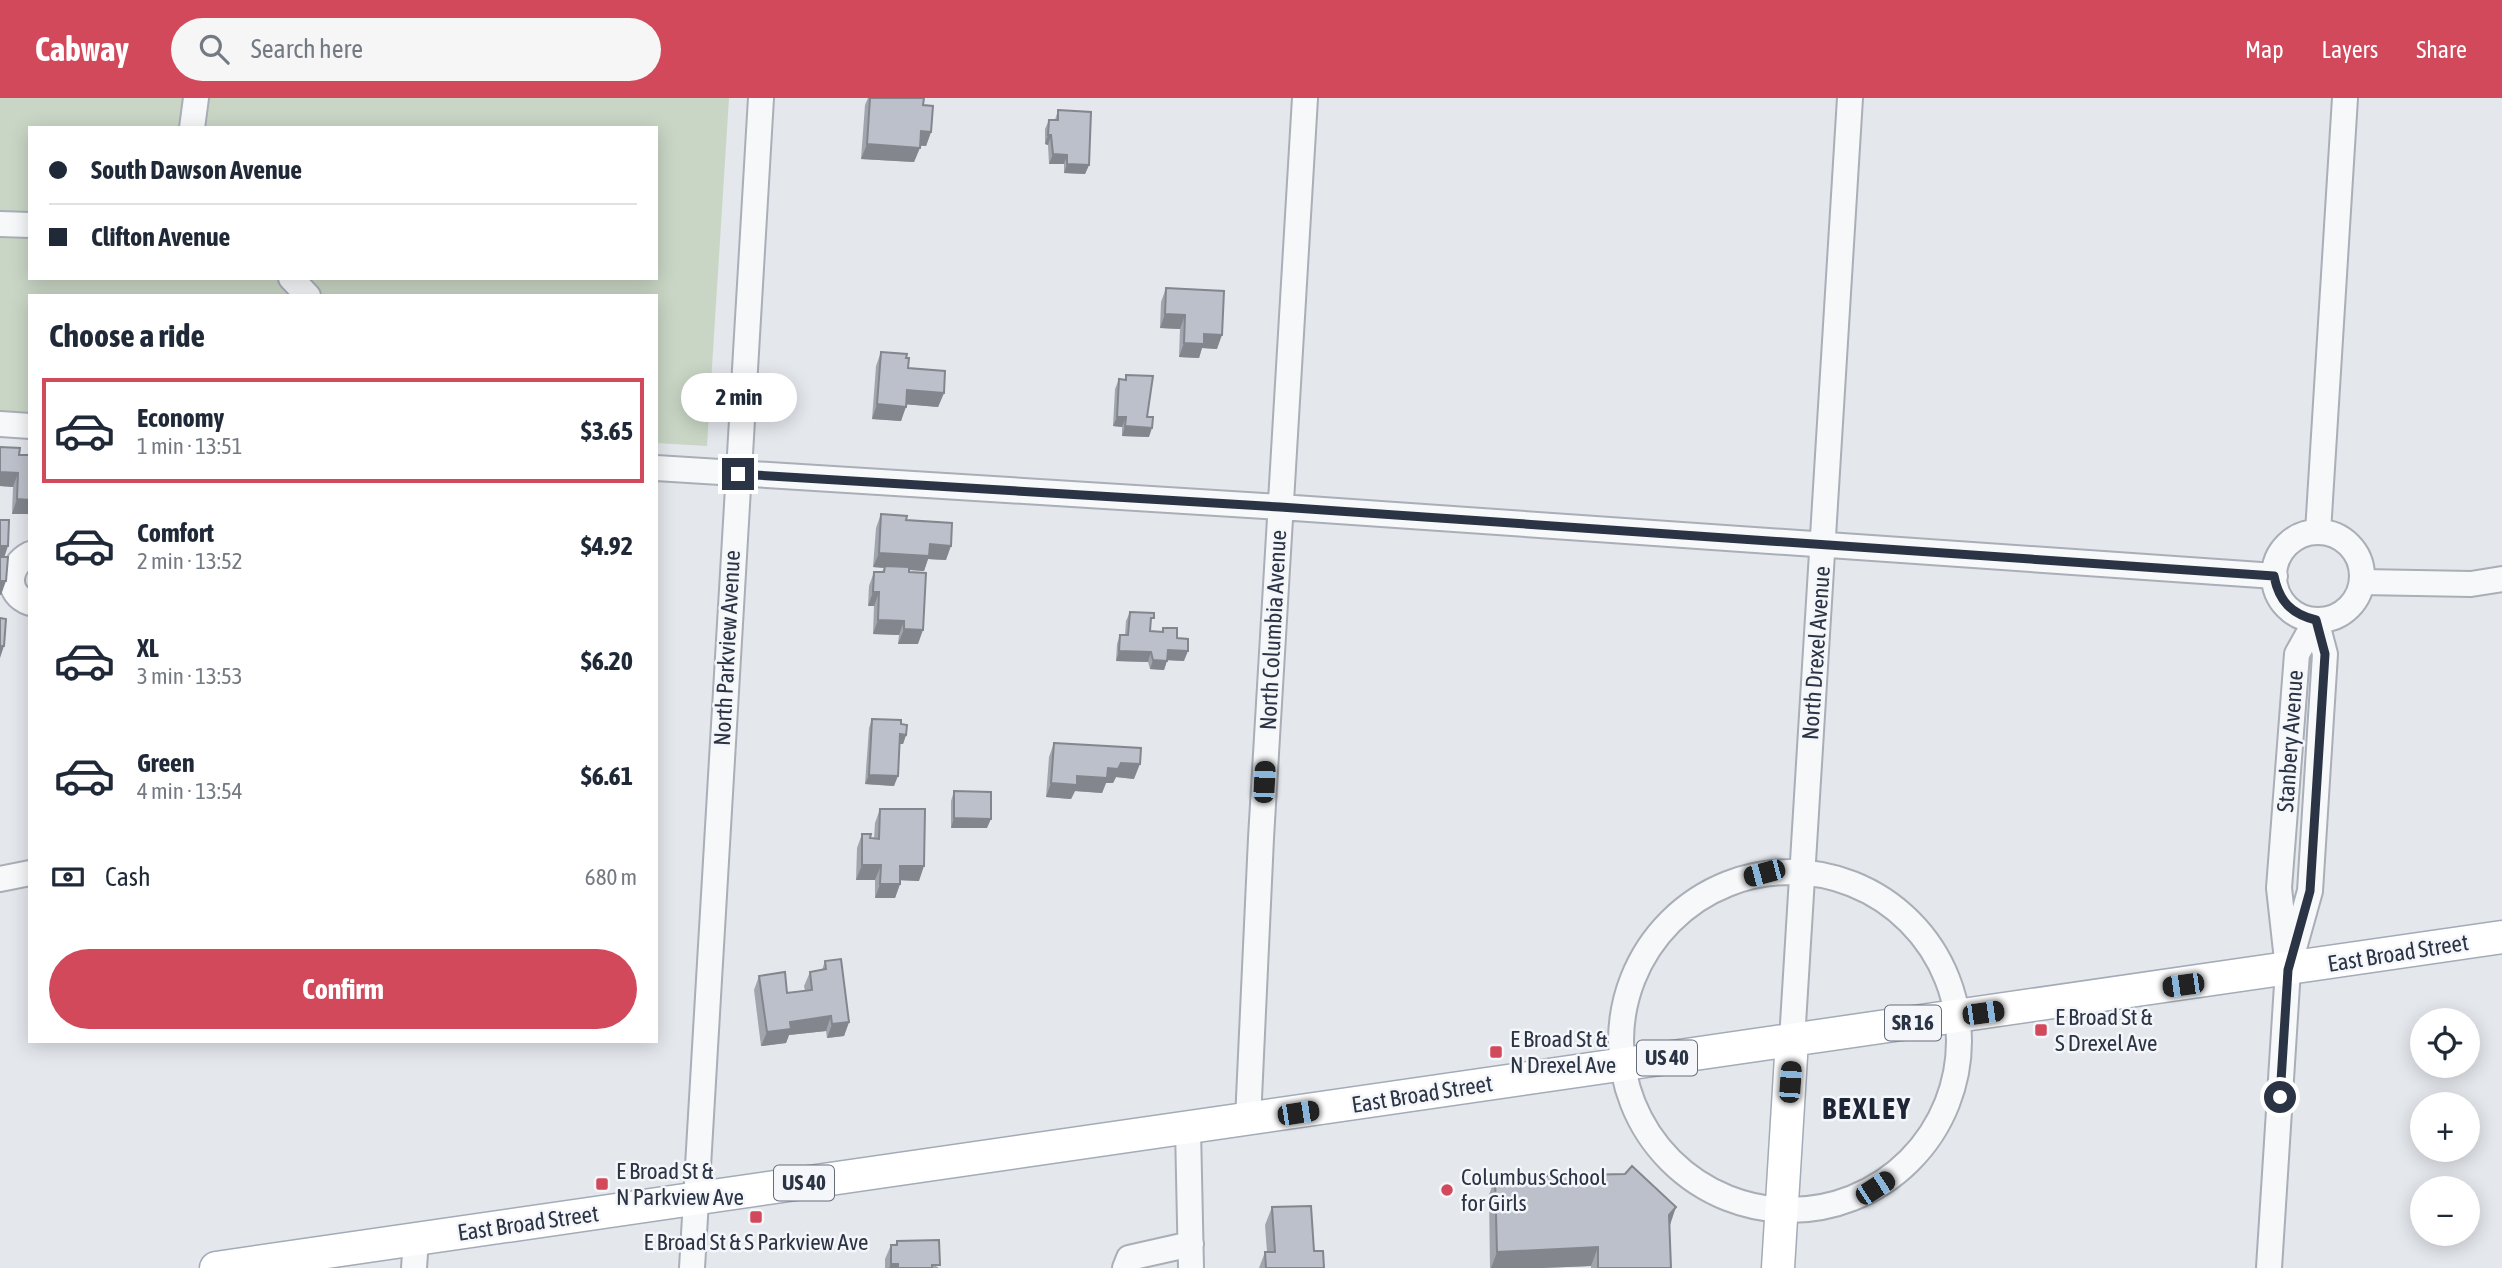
<!DOCTYPE html>
<html lang="en">
<head>
<meta charset="utf-8">
<style>
  body { margin:0; font-family:"Asap Condensed",sans-serif; background:#f6f6f7; color:#1f2937; height:100vh; display:flex; flex-direction:column; font-size:26px; white-space:nowrap }
  * { box-sizing:border-box; margin:0 }
  p { font-size:23px; color:#747a83 }
  .icon { flex:none; width:38px; height:38px; fill:none; stroke:currentColor; stroke-width:2; stroke-linecap:round; stroke-linejoin:round }
  .map { position:relative; flex:1; overflow:hidden }
  .side { position:absolute; left:28px; top:196px; width:630px; height:749px; display:flex; flex-direction:column; background:#fff; border-radius:0px; box-shadow:0 4px 18px #0003 }
  .side>* { flex:none }
  .hud { position:absolute; left:28px; top:28px; width:630px; height:154px; border-radius:0px; box-shadow:0 4px 18px #0003; display:grid; align-content:center; height:154px; padding:0 21px; background:#fff }
  .buttons { position:absolute; left:2410px; top:910px; display:grid; gap:14px }
  .buttons a { display:grid; place-items:center; width:70px; height:70px; border-radius:50%; background:#fff; box-shadow:0 4px 18px #0003; font-size:35px }
  .end { position:absolute; width:32px; height:32px; margin:-16px; border:9px solid #2b3445; background:#fff; box-shadow:0 0 0 4px #fff }
  .from { border-radius:50% }
  .bubble { position:absolute; height:49px; border-radius:24px; background:#fff; box-shadow:0 4px 18px #0003; font-size:23px; font-weight:700; line-height:49px; text-align:center }
  .car { position:absolute; width:21px; height:42px; margin:-21px -10px; border-radius:9px; box-shadow:0 0 5px 2px #0007; background:linear-gradient(#222 24%,#8ab4d8 0 40%,#222 0 76%,#8ab4d8 0 86%,#222 0) }
  .hud b { display:flex; align-items:center; gap:24px; height:66px; font-size:26px }
  .hud b+b { border-top:2px solid #e0e1e3 }
  .hud i { width:18px; height:18px; background:#1f2937 }
  ul { padding:0; list-style:none }
  li { display:flex; align-items:center; gap:21px; height:105px; margin:0 14px 10px; padding:0 7px; border:4px solid transparent; border-radius:0px }
  li div { flex:1 }
  li b { display:block; font-size:26px }
  li em { font-style:normal; font-weight:700 }
  li.selected { border-color:#d1495b }
  li>.icon { width:63px; height:63px; stroke-width:1.5 }
  h2 { padding:0 21px; font-size:32px; line-height:84px }
  .pay { display:flex; align-items:center; gap:18px; height:77px; padding:0 21px; font-size:26px }
  .pay p { margin-inline-start:auto }
  .action { display:flex; gap:14px; margin-top:auto; padding:14px 21px }
  .action a { flex:1; height:80px; border-radius:42px; background:#d1495b; color:#fff; font-size:28px; font-weight:700; line-height:80px; text-align:center }
  header { display:flex; align-items:center; gap:42px; box-sizing:border-box; height:98px; padding:0 35px; background:#d1495b; color:#fff }
  header strong { font-size:33px }
  nav { display:flex; gap:38px; margin-inline-start:auto; font-size:24px }
  .search { width:490px; height:63px; background:#f6f6f7; display:flex; align-items:center; gap:18px; box-sizing:border-box; padding:0 24px; border-radius:38px; color:#747a83; font-size:26px }
  .map>svg:first-child { display:block }
  .green { fill:#c9d6c5; fill-rule:evenodd }
  .lines { fill:none; stroke-linecap:round; stroke-linejoin:round }
  .minor-casing { stroke:#a9aeb7; stroke-width:28 }
  .major-casing { stroke:#a3abb8; stroke-width:35 }
  .minor { stroke:#f7f8fa; stroke-width:24 }
  .major { stroke:#fff; stroke-width:32 }
  .wall { fill:#a1a5ae }
  .shaded-wall { fill:#83868d }
  .building { fill:#bbc0ca; stroke:#83868d; stroke-width:2 }
  .route { stroke:#2b3445; stroke-width:9 }
  .poi-dot { fill:#d1495b; stroke:#f4f6f9; stroke-width:2.5 }
  .labels { text-anchor:middle; stroke-width:5; stroke-linejoin:round; paint-order:stroke }
  .shield { fill:#f4f6f9; stroke:#676e7b; stroke-width:2 }
  .shield-label { font-size:21px; font-weight:bold; fill:#2b3445 }
  .street-label { font-size:23px; fill:#2b3445; stroke:#f4f6f9 }
  .poi-label { font-size:23px; fill:#2b3445; stroke:#f4f6f9; text-anchor:start }
  .district-label { font-size:30px; font-weight:bold; letter-spacing:2px; fill:#1d2536; stroke:#f4f6f9 }
</style>
</head>
<body>
<header>
<strong>Cabway</strong>
<div class="search"><svg class="icon" aria-label="search" viewBox="0 0 24 24"><circle cx="10" cy="10" r="6"/><path d="M15 15l6 6"/></svg>Search here</div>
<nav><a>Map</a><a>Layers</a><a>Share</a></nav>
</header>
<div class="map">
<svg width="2502" height="1170" viewBox="0 0 2502 1170">
  <rect width="100%" height="100%" fill="#e4e7ec"/>
  <path class="green" d="M 0,0 L 729,0 L 707,348 L 656,345 L 656,198 L 30,198 L 30,323 L 0,322 ZM 30,30 L 656,30 L 656,180 L 30,180 Z"/>
  <g class="lines">
    <defs>
      <path id="minor" d="M 192,30 L 196,0
        M 0,126 L 30,127
        M 291,180 L 308,198
        M 0,326 L 30,328
        M 656,370 L 1280,409 L 2275,478
        M 2318,434 L 2345,0
        M2274 478a44 44 0 1 1 88 0a44 44 0 1 1-88 0Z
        M 30,456 C 8,467 4,496 30,505
        M 2362,484 L 2471,486 L 2502,481
        M1621 943a169 169 0 1 1 338 0a169 169 0 1 1-338 0Z
        M 0,781 L 30,775
        M 2291,861 L 2310,793 L 2325,556 L 2316,522
        M 1792,942 L 1850,0
        M 1248,1022 L 1261,740 L 1305,0
        M 1188,1031 L 1191,1170
        M 414,1170 L 416,1141
        M 692,1170 L 761,0
        M 1125,1170 L 1129,1160 L 1191,1146
        M 2269,1170 L 2288,871 L 2279,790 L 2297,556 L 2316,522"/>
      <path id="major" d="M 216,1170 L 2502,839
        M 1778,1170 L 1792,942"/>
    </defs>
    <use href="#minor" class="minor-casing"/>
    <use href="#major" class="major-casing"/>
    <use href="#minor" class="minor"/>
    <use href="#major" class="major"/>
  </g>
  <path class="wall" d="M 868,0 L 924,0 L 923,7 L 931,34 L 926,48 L 920,48 L 914,64 L 861,61 L 865,7 Z
    M 1058,12 L 1089,67 L 1085,76 L 1064,75 L 1064,66 L 1049,66 L 1048,47 L 1045,46 L 1045,31 L 1049,22 L 1055,22 Z
    M 1166,190 L 1217,251 L 1202,250 L 1199,260 L 1179,259 L 1180,231 L 1160,230 L 1161,204 Z
    M 881,254 L 906,260 L 908,270 L 944,295 L 938,309 L 906,306 L 901,323 L 872,321 L 876,268 Z
    M 1126,277 L 1147,319 L 1149,339 L 1122,338 L 1122,329 L 1113,328 L 1115,291 L 1119,281 L 1125,282 Z
    M 0,349 L 19,357 L 30,416 L 12,416 L 13,389 L 0,388 Z
    M 881,416 L 906,422 L 946,462 L 928,461 L 924,473 L 909,472 L 918,546 L 898,546 L 899,537 L 873,536 L 874,508 L 868,508 L 869,488 L 874,474 L 882,474 L 884,470 L 873,469 L 876,430 Z
    M 1130,514 L 1150,530 L 1150,533 L 1161,534 L 1163,530 L 1177,540 L 1184,563 L 1167,562 L 1164,572 L 1150,571 L 1148,564 L 1116,563 L 1117,546 L 1120,537 L 1125,537 L 1126,523 Z
    M 872,621 L 901,626 L 906,637 L 903,646 L 900,646 L 894,688 L 865,686 L 869,630 Z
    M 1054,645 L 1134,681 L 1116,679 L 1113,685 L 1106,685 L 1102,695 L 1075,693 L 1071,701 L 1046,699 L 1049,659 Z
    M 954,693 L 987,730 L 951,730 L 951,703 Z
    M 880,711 L 919,783 L 900,782 L 900,786 L 895,800 L 875,800 L 875,782 L 856,782 L 857,750 L 862,736 L 870,740 L 874,741 L 875,725 Z
    M 825,863 L 849,924 L 844,938 L 827,940 L 826,933 L 789,937 L 786,945 L 761,948 L 754,892 L 759,878 L 787,895 L 805,893 L 804,888 L 810,874 L 822,872 Z
    M 1495,1079 L 1669,1128 L 1671,1170 L 1591,1170 L 1591,1168 L 1542,1170 L 1490,1170 L 1489,1097 Z
    M 1272,1109 L 1314,1153 L 1324,1170 L 1259,1170 L 1265,1154 L 1267,1154 L 1265,1127 Z
    M 897,1143 L 939,1170 L 885,1170 L 885,1161 L 891,1147 L 895,1147 Z"/>
  <path class="shaded-wall" d="M 921,33 L 931,34 L 926,48 L 916,47 Z
    M 1048,37 L 1051,37 L 1048,47 L 1045,46 Z
    M 867,46 L 920,50 L 914,64 L 861,61 Z
    M 1053,56 L 1067,57 L 1064,66 L 1049,66 Z
    M 1067,66 L 1089,67 L 1085,76 L 1064,75 Z
    M 1165,216 L 1185,217 L 1180,231 L 1160,230 Z
    M 1204,236 L 1222,237 L 1217,251 L 1202,250 L 1199,260 L 1179,259 L 1184,245 Z
    M 907,292 L 944,295 L 938,309 L 902,306 Z
    M 877,306 L 906,309 L 901,323 L 872,321 Z
    M 1117,319 L 1126,319 L 1122,329 L 1113,328 Z
    M 1125,328 L 1152,330 L 1149,339 L 1122,338 Z
    M 0,374 L 18,375 L 13,389 L 0,388 Z
    M 17,401 L 30,402 L 30,416 L 12,416 Z
    M 930,446 L 951,448 L 946,462 L 928,461 L 924,473 L 873,469 L 879,455 Z
    M 0,448 L 8,448 L 3,463 L 0,462 Z
    M 0,483 L 6,483 L 1,497 L 0,497 Z
    M 873,494 L 879,494 L 874,508 L 868,508 Z
    M 878,522 L 904,523 L 899,537 L 873,536 Z
    M 904,531 L 923,532 L 918,546 L 898,546 Z
    M 0,548 L 4,548 L 0,560 Z
    M 1168,552 L 1188,553 L 1184,563 L 1164,562 Z
    M 1119,553 L 1151,554 L 1148,564 L 1116,563 Z
    M 1153,562 L 1167,563 L 1164,572 L 1150,571 Z
    M 900,636 L 906,637 L 903,646 L 897,646 Z
    M 1121,665 L 1140,666 L 1134,681 L 1116,679 L 1113,685 L 1106,685 L 1102,695 L 1075,693 L 1071,701 L 1046,699 L 1051,685 L 1108,670 Z
    M 869,677 L 898,678 L 894,688 L 865,686 Z
    M 954,720 L 991,721 L 987,730 L 951,730 Z
    M 862,767 L 881,767 L 875,782 L 856,782 Z
    M 900,768 L 924,768 L 919,783 L 895,782 Z
    M 880,786 L 900,786 L 895,800 L 875,800 Z
    M 831,918 L 826,933 L 789,937 L 786,945 L 761,948 L 767,934 L 790,924 Z
    M 849,924 L 844,938 L 827,940 L 832,926 Z
    M 1676,1109 L 1670,1127 L 1669,1117 Z
    M 1598,1149 L 1591,1168 L 1542,1170 L 1491,1170 L 1497,1154 Z
    M 891,1166 L 898,1166 L 897,1170 L 889,1170 Z"/>
  <path class="building" d="M 870,0 L 924,0 L 923,7 L 933,8 L 931,34 L 921,33 L 920,50 L 867,46 Z
    M 1058,12 L 1091,14 L 1089,67 L 1067,66 L 1067,57 L 1053,56 L 1051,37 L 1048,37 L 1049,22 L 1058,22 Z
    M 1166,190 L 1224,193 L 1222,237 L 1204,236 L 1204,246 L 1184,245 L 1185,217 L 1165,216 Z
    M 881,254 L 907,256 L 906,260 L 909,260 L 908,270 L 945,273 L 944,295 L 907,292 L 906,309 L 877,306 Z
    M 1126,277 L 1153,278 L 1147,319 L 1153,319 L 1152,330 L 1125,328 L 1126,319 L 1117,319 L 1119,281 L 1126,282 Z
    M 0,349 L 20,350 L 19,357 L 30,357 L 30,402 L 17,401 L 18,375 L 0,374 Z
    M 881,416 L 907,418 L 906,422 L 952,425 L 951,448 L 930,446 L 929,458 L 879,455 Z
    M 0,422 L 9,422 L 8,448 L 0,448 Z
    M 0,459 L 8,459 L 6,483 L 0,483 Z
    M 885,468 L 909,469 L 909,474 L 926,475 L 923,532 L 904,531 L 904,523 L 878,522 L 879,494 L 873,494 L 874,474 L 884,474 Z
    M 1130,514 L 1154,515 L 1154,520 L 1151,520 L 1150,533 L 1163,534 L 1163,530 L 1177,530 L 1177,540 L 1188,541 L 1188,553 L 1168,552 L 1167,563 L 1153,562 L 1151,554 L 1119,553 L 1120,537 L 1128,537 Z
    M 0,520 L 6,521 L 4,548 L 0,548 Z
    M 872,621 L 901,622 L 901,626 L 907,627 L 906,637 L 900,636 L 898,678 L 869,677 Z
    M 1054,645 L 1141,650 L 1140,666 L 1121,665 L 1118,671 L 1108,670 L 1107,680 L 1077,678 L 1077,687 L 1051,685 Z
    M 954,693 L 991,694 L 991,721 L 954,720 Z
    M 880,711 L 925,711 L 924,768 L 900,768 L 900,786 L 880,786 L 881,767 L 862,767 L 862,736 L 871,736 L 870,740 L 879,741 Z
    M 841,861 L 849,924 L 832,926 L 831,918 L 790,924 L 791,931 L 767,934 L 759,878 L 785,874 L 787,895 L 812,892 L 810,874 L 826,871 L 825,863 Z
    M 1632,1068 L 1676,1109 L 1669,1117 L 1671,1170 L 1598,1170 L 1598,1149 L 1497,1154 L 1495,1079 L 1625,1076 Z
    M 1311,1108 L 1314,1153 L 1323,1153 L 1324,1170 L 1266,1170 L 1265,1154 L 1275,1154 L 1272,1109 Z
    M 939,1142 L 940,1167 L 932,1167 L 932,1170 L 898,1170 L 898,1166 L 891,1166 L 891,1147 L 897,1147 L 897,1143 Z"/>
  <g class="lines">
    <path class="route" d="M 738,376 L 1280,409 L 2274,478 C 2279,503 2291,516 2316,522 L 2325,556 L 2310,793 L 2288,872 L 2280,999"/>
  </g>
  <g class="poi-dot">
    <rect x="2034" y="925" width="14" height="14" rx="3.5"/>
    <rect x="1489" y="947" width="14" height="14" rx="3.5"/>
    <rect x="595" y="1079" width="14" height="14" rx="3.5"/>
    <circle cx="1447" cy="1092" r="7"/>
    <rect x="749" y="1112" width="14" height="14" rx="3.5"/>
  </g>
  <g class="labels">
    <g class="shield">
      <rect x="1885" y="907.5" width="56" height="35" rx="5"/>
      <rect x="1637" y="942.5" width="60" height="35" rx="5"/>
      <rect x="774" y="1067.5" width="60" height="35" rx="5"/>
    </g>
    <g class="shield-label">
      <text x="1913" y="932">SR 16</text>
      <text x="1667" y="967">US 40</text>
      <text x="804" y="1092">US 40</text>
    </g>
    <g class="street-label">
      <text transform="translate(1273 532) rotate(-87)" y="8">North Columbia Avenue</text>
      <text transform="translate(727 550) rotate(-87)" y="8">North Parkview Avenue</text>
      <text transform="translate(1816 555) rotate(-86)" y="8">North Drexel Avenue</text>
      <text transform="translate(2290 643) rotate(-86)" y="8">Stanbery Avenue</text>
      <text transform="translate(2398 855) rotate(-9)" y="8">East Broad Street</text>
      <text transform="translate(1422 996) rotate(-9)" y="8">East Broad Street</text>
      <text transform="translate(528 1125) rotate(-8)" y="8">East Broad Street</text>
    </g>
    <g class="poi-label">
      <text x="2055" y="927">E Broad St &amp;<tspan x="2055" dy="26">S Drexel Ave</tspan></text>
      <text x="1510" y="949">E Broad St &amp;<tspan x="1510" dy="26">N Drexel Ave</tspan></text>
      <text x="616" y="1081">E Broad St &amp;<tspan x="616" dy="26">N Parkview Ave</tspan></text>
      <text x="1461" y="1087">Columbus School<tspan x="1461" dy="26">for Girls</tspan></text>
      <text x="756" y="1152" text-anchor="middle">E Broad St &amp; S Parkview Ave</text>
    </g>
    <g class="district-label">
      <text x="1867" y="1021">BEXLEY</text>
    </g>
  </g>
</svg>
<div class="buttons">
<a><svg class="icon" aria-label="locate" viewBox="0 0 24 24"><circle cx="12" cy="12" r="6"/><path d="M12 2v4M12 18v4M2 12h4M18 12h4"/></svg></a>
<a>+</a>
<a>−</a>
</div>
<i class="end from" style="left:2280px;top:999px"></i>
<i class="end" style="left:738px;top:376px"></i>
<div class="bubble" style="left:681px;top:275px;width:116px">2 min</div>
<i class="car" style="left:1264px;top:684px;rotate:3deg"></i>
<i class="car" style="left:1764px;top:775px;rotate:255deg"></i>
<i class="car" style="left:2183px;top:887px;rotate:262deg"></i>
<i class="car" style="left:1983px;top:915px;rotate:82deg"></i>
<i class="car" style="left:1790px;top:984px;rotate:4deg"></i>
<i class="car" style="left:1298px;top:1015px;rotate:81deg"></i>
<i class="car" style="left:1875px;top:1090px;rotate:57deg"></i>
<div class="hud">
<b><i class="from"></i>South Dawson Avenue</b>
<b><i></i>Clifton Avenue</b>
</div>
<section class="side">
<h2>Choose a ride</h2>
<ul>
<li class="selected"><svg class="icon" aria-label="car" viewBox="0 0 24 24"><path d="M5 17H2v-5l4-1 3-4h7l3 4 3 1v5h-3M9 17h6M6 11h13"/><circle cx="7" cy="17" r="2"/><circle cx="17" cy="17" r="2"/></svg><div><b>Economy</b><p>1 min · 13:51</p></div><em>$3.65</em></li>
<li><svg class="icon" aria-label="car" viewBox="0 0 24 24"><path d="M5 17H2v-5l4-1 3-4h7l3 4 3 1v5h-3M9 17h6M6 11h13"/><circle cx="7" cy="17" r="2"/><circle cx="17" cy="17" r="2"/></svg><div><b>Comfort</b><p>2 min · 13:52</p></div><em>$4.92</em></li>
<li><svg class="icon" aria-label="car" viewBox="0 0 24 24"><path d="M5 17H2v-5l4-1 3-4h7l3 4 3 1v5h-3M9 17h6M6 11h13"/><circle cx="7" cy="17" r="2"/><circle cx="17" cy="17" r="2"/></svg><div><b>XL</b><p>3 min · 13:53</p></div><em>$6.20</em></li>
<li><svg class="icon" aria-label="car" viewBox="0 0 24 24"><path d="M5 17H2v-5l4-1 3-4h7l3 4 3 1v5h-3M9 17h6M6 11h13"/><circle cx="7" cy="17" r="2"/><circle cx="17" cy="17" r="2"/></svg><div><b>Green</b><p>4 min · 13:54</p></div><em>$6.61</em></li>
</ul>
<div class="pay"><svg class="icon" aria-label="cash" viewBox="0 0 24 24"><path d="M3 7h18v10H3z"/><circle cx="12" cy="12" r="2"/></svg>Cash<p>680 m</p></div>
<div class="action"><a>Confirm</a></div>
</section>
</div>
</body>
</html>
